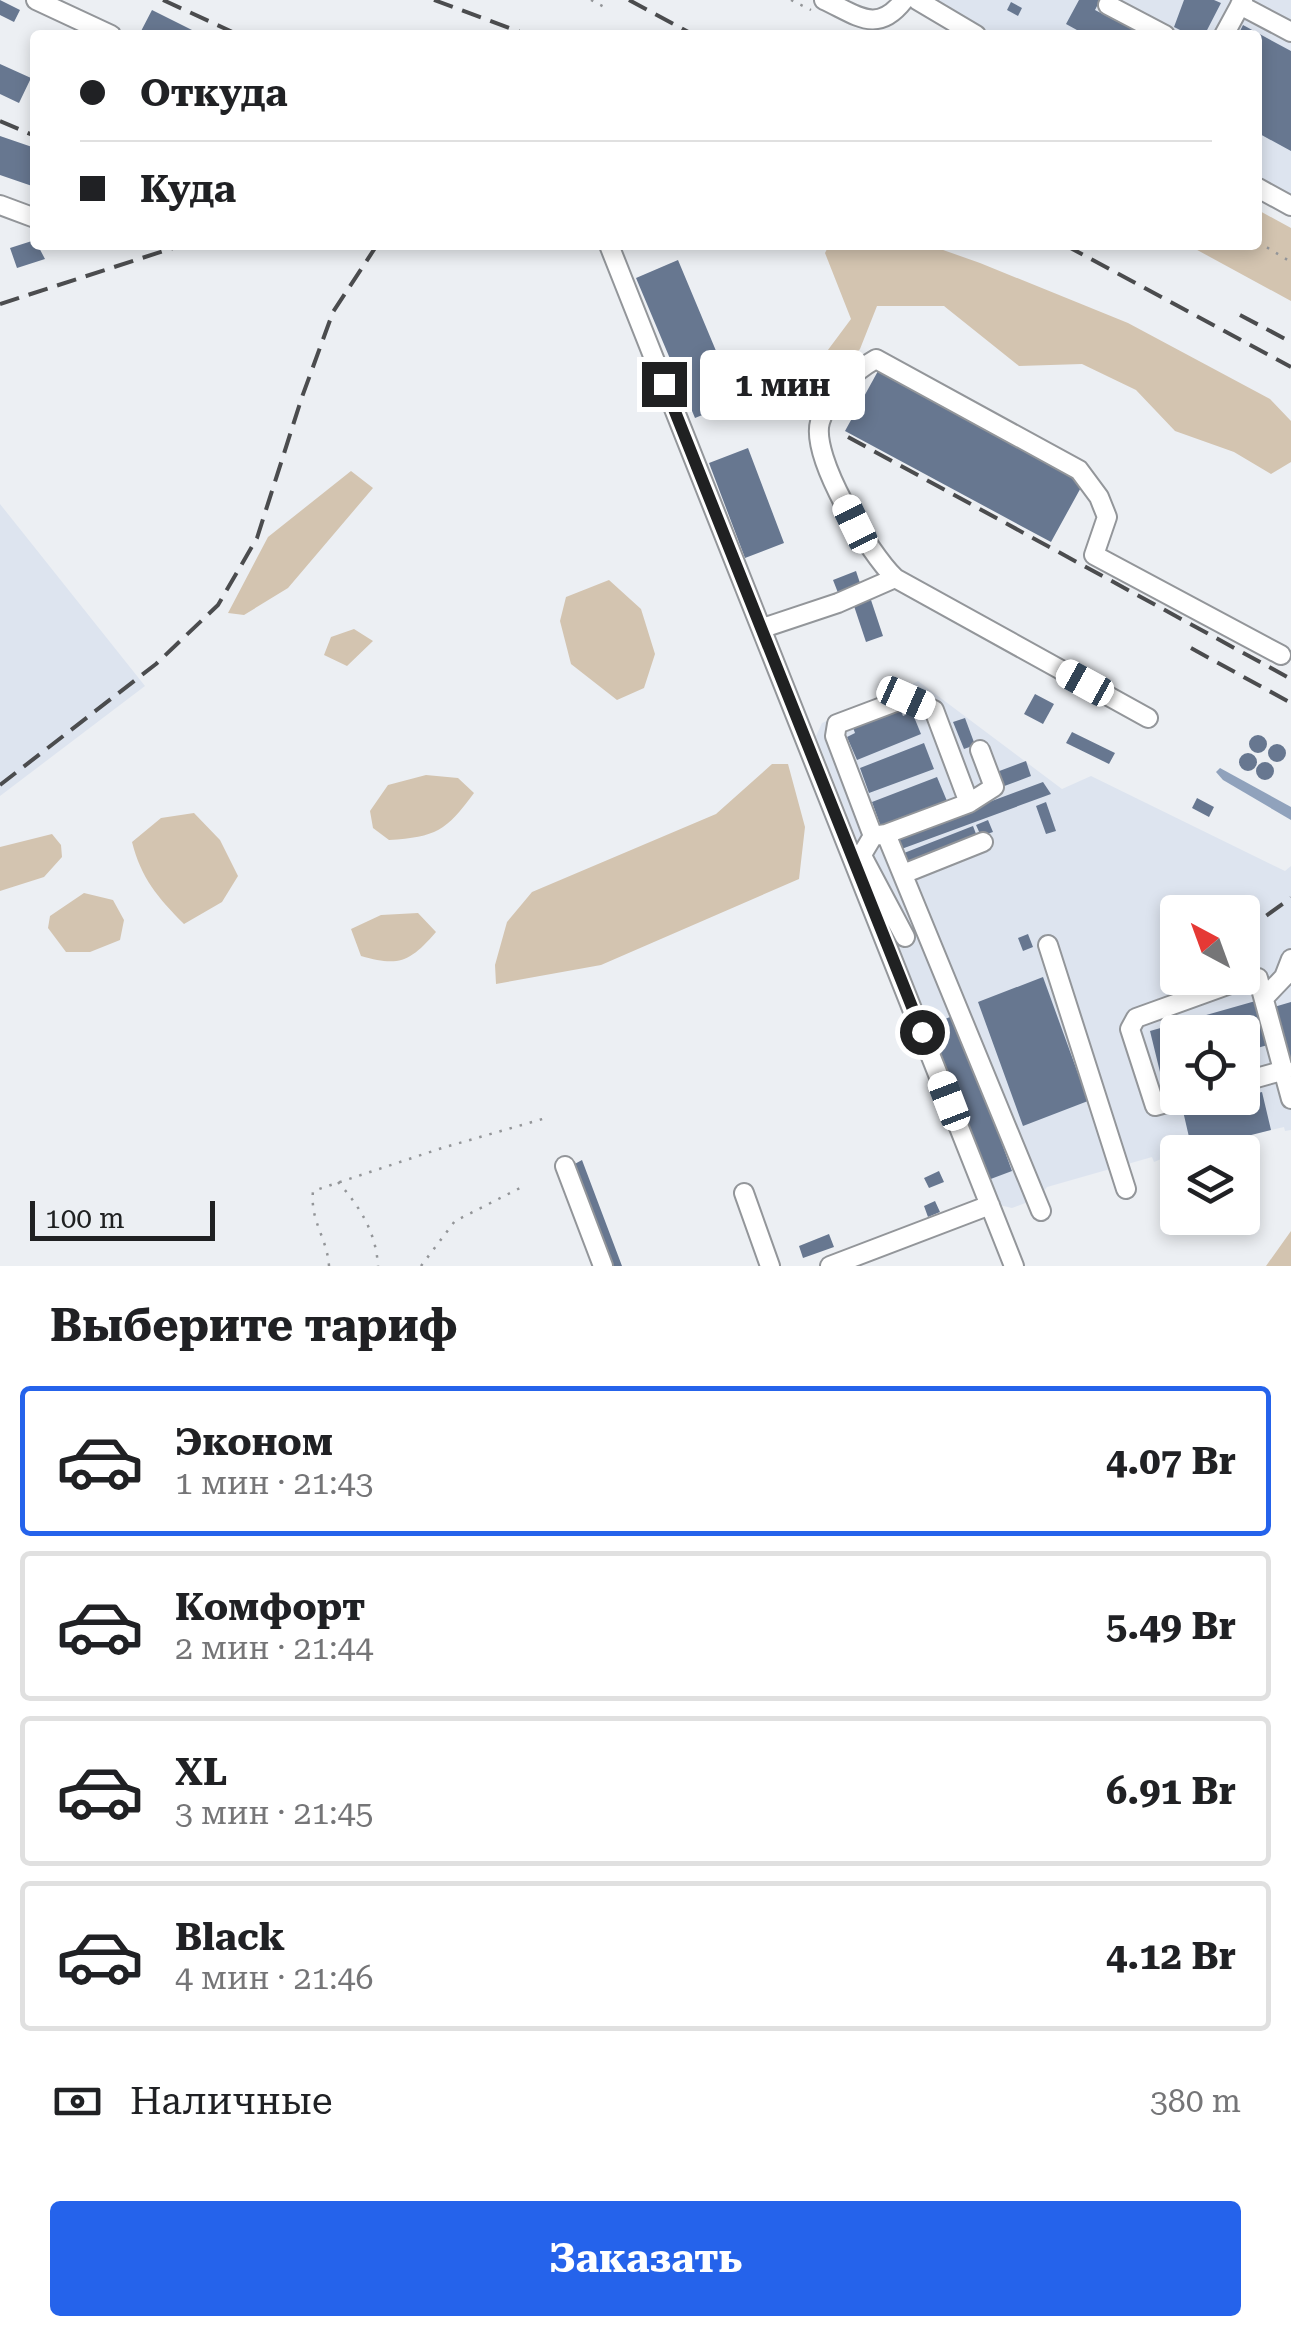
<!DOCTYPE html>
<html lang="ru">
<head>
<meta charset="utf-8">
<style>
  body { margin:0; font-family:"Roboto Serif",serif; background:#f2f2f2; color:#202124; height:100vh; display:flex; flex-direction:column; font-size:38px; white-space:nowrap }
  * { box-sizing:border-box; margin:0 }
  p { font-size:32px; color:#757577 }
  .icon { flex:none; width:55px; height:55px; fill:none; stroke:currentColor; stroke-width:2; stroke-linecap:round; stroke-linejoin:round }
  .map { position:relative; height:1266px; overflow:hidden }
  .drawer { display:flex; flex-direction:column; background:#fff; flex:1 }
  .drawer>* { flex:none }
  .banner { position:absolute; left:30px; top:30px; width:1232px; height:220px; border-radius:10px; box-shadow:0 5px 15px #0003; display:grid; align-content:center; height:220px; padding:0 50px; background:#fff }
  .needle { width:65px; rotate:319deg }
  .tools { position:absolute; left:1160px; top:895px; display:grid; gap:20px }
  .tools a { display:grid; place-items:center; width:100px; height:100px; border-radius:10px; background:#fff; box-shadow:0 5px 15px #0003; font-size:50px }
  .scale { position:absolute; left:30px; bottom:25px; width:185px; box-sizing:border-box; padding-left:10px; border:5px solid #202122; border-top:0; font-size:28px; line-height:35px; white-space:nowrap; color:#202122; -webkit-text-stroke:8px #eceff3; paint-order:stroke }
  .end { position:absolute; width:45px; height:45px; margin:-22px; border:12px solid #202122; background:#fff; box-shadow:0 0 0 5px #fff }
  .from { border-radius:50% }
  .bubble { position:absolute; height:70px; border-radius:10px; background:#fff; box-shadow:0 5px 15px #0003; font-size:32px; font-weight:700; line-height:70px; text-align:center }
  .car { position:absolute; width:30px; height:60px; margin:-30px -15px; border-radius:12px; box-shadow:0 0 8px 2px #0007; background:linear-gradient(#fff 24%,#345 0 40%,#fff 0 76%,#345 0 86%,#fff 0) }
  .banner b { display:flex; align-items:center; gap:35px; height:95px; font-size:38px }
  .banner b+b { border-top:2px solid #e0e0e0 }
  .banner i { width:25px; height:25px; background:#202124 }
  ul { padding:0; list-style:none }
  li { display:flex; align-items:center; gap:30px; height:150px; margin:0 20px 15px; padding:0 30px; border:5px solid #e0e0e0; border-radius:10px }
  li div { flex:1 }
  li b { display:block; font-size:38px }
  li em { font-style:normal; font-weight:700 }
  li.on { border-color:#2563eb }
  li>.icon { width:90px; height:90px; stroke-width:1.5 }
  h2 { padding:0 50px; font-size:45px; line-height:120px }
  .pay { display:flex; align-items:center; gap:25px; height:110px; padding:0 50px; font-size:38px }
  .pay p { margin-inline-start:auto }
  .primary-button { display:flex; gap:20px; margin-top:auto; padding:20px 50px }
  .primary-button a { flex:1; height:115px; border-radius:10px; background:#2563eb; color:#fff; font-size:40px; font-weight:700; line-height:115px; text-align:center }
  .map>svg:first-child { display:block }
  .built { fill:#dde4ef; fill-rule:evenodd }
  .green { fill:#d3c4b0 }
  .water { fill:#90a2bc }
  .building { fill:#677790 }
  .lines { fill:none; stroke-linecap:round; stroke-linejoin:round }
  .minor-casing { stroke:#93969a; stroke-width:22 }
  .path { stroke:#939598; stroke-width:2.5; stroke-dasharray:2.5 8; stroke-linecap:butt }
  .minor { stroke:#fff; stroke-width:18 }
  .rail { stroke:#4b4c4e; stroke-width:4; stroke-dasharray:20 10; stroke-linecap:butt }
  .route { stroke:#202122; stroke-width:12 }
</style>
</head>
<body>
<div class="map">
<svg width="1291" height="1266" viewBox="0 0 1291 1266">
  <rect width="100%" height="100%" fill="#eceff3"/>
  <path class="built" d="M 927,0 L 1291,0 L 1291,209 L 1258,190 L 1258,35 L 988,35 Z
    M 0,504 L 145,686 L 0,796 Z
    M 918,681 L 1062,789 L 1091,776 L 1285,871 L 1291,866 L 1291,1130 L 1285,1131 L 1284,1127 L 1178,1152 L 1154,1162 L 1152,1157 L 1047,1187 L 1039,1198 L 1012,1208 L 995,1204 L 930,1025 L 816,736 L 822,723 L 887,697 ZM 1178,912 L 1242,912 L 1242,978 L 1178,978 ZM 1178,1032 L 1242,1032 L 1242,1098 L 1178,1098 Z"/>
  <path class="green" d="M 1258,210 L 1291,228 L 1291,301 L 1188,245 L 1258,245 Z
    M 829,245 L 929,245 L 980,263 L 1128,323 L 1270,399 L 1291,421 L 1291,462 L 1271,474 L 1234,452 L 1175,431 L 1136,390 L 1082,364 L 1019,366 L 944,306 L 877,306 L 860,349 L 826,389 L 812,383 L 819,362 L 851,319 L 825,253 Z
    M 351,471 L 373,488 L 288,588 L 244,615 L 228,613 L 268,537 Z
    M 609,580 L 641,609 L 655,654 L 644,688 L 617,700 L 571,664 L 560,621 L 566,597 Z
    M 354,629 L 373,641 L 347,666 L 324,655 L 331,637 Z
    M 772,764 L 788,764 L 805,827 L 799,879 L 601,965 L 496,984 L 495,965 L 507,922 L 532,892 L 716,814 Z
    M 426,775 L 458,778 L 474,793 C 446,831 436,837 389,840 L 373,828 L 370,811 L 388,785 Z
    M 194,813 L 220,840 L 238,876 L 222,902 L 184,924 C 158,898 141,878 132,842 L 161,818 Z
    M 52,834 L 61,845 L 62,857 L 44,877 L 0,891 L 0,847 Z
    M 84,893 L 113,900 L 124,920 L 120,940 L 90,952 L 66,952 L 48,928 L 50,916 Z
    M 418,913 L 436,932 C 410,962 399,967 361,956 L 351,929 L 381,915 Z
    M 1291,1231 L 1291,1266 L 1266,1266 Z"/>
  <path class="water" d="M 1220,768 L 1291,807 L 1291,820 L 1223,780 L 1216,772 Z"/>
  <path class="building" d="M 0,0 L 20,10 L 14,22 L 0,15 Z
    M 1079,0 L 1100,0 L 1095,10 L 1130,28 L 1133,23 L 1156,35 L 1086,35 L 1066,24 Z
    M 1184,0 L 1214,0 L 1221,3 L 1205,34 L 1198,30 L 1195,35 L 1190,35 L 1174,27 Z
    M 1011,2 L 1022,8 L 1018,16 L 1007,10 Z
    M 152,10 L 202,35 L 139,35 Z
    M 1243,25 L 1291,51 L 1291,151 L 1258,133 L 1258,35 L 1238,35 Z
    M 0,64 L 31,78 L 19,103 L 0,94 Z
    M 0,136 L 35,148 L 35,187 L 0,175 Z
    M 35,240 L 45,259 L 17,268 L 10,248 Z
    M 678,260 L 737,401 L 695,418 L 636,278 Z
    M 878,371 L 1084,482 L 1051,542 L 845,431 Z
    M 748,448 L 784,543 L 745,558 L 709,463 Z
    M 856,571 L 862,589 L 840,598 L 833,580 Z
    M 870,597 L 883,636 L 866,642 L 853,603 Z
    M 1035,694 L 1054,704 L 1043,724 L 1024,714 Z
    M 898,703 L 903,716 L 912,712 L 921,734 L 857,760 L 847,737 L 855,733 L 851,722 Z
    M 965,718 L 975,745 L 964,749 L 953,722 Z
    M 1072,732 L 1115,753 L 1109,764 L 1066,743 Z
    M1249 744a9 9 0 1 1 18 0a9 9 0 1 1-18 0Z
    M 924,743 L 934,769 L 869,793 L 860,768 Z
    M1268 753a9 9 0 1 1 18 0a9 9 0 1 1-18 0Z
    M1239 762a9 9 0 1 1 18 0a9 9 0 1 1-18 0Z
    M 1026,761 L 1031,776 L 999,788 L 994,773 Z
    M1256 771a9 9 0 1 1 18 0a9 9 0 1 1-18 0Z
    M 937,777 L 947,801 L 881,827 L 872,802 Z
    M 1043,782 L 1051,794 L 896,851 L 892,838 Z
    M 1197,798 L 1214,807 L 1209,817 L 1192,808 Z
    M 1046,802 L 1056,831 L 1046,834 L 1036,806 Z
    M 988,820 L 993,832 L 981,836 L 976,825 Z
    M 973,826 L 978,839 L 904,868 L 899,855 Z
    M 1028,934 L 1033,947 L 1023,951 L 1018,938 Z
    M 1043,977 L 1088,1101 L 1023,1126 L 978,1002 Z
    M 1259,1000 L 1271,1044 L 1254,1049 L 1260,1070 L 1242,1074 L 1242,1032 L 1178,1032 L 1178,1067 L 1160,1072 L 1150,1031 Z
    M 1291,1002 L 1291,1063 L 1290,1063 L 1274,1007 Z
    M 955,1015 L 1012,1171 L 988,1180 L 930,1025 Z
    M 1262,1092 L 1271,1130 L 1192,1150 L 1183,1111 Z
    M 582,1160 L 622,1266 L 608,1266 L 571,1166 Z
    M 939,1171 L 944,1182 L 929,1188 L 924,1178 Z
    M 935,1201 L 940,1212 L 928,1217 L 924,1206 Z
    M 829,1234 L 834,1247 L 803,1258 L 799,1246 Z"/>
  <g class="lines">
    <defs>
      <path id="minor" d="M 36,0 L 111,35
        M 824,0 C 857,15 877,35 904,0
        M 917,0 L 976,35
        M 1108,5 L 1165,35
        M 1240,5 L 1291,32
        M 1224,35 L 1243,0
        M 1258,188 L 1291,206
        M 0,205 L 35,218
        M 609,245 L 1014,1266
        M 763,628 L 838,603 L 895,578
        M 1148,718 L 895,578 C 869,553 810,457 820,422 C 827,396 853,372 876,359 L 1079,470 L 1099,497 L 1107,517 L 1094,555 L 1281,655
        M 969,803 L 994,787 L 980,750
        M 873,836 L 835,736 L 837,724 L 906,698 L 934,710 L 969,803 L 886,834
        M 861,854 L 905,937
        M 854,859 L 864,851 L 873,836 L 886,834 L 1041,1211
        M 903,874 L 983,842
        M 1048,945 L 1126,1189
        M 1264,998 L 1284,977 L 1291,959
        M 1242,1082 L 1285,1070
        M 1185,1098 L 1155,1106 L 1130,1029 L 1136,1018 L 1247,978 L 1258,978 L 1291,1099
        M 565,1166 L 603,1266
        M 744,1193 L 770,1266
        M 830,1266 L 990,1205"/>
    </defs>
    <use href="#minor" class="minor-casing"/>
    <path class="path" d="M 591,0 L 608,9
      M 791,0 L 811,10
      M 1258,242 L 1291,262
      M 338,1182 C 360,1207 376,1232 378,1266
      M 329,1266 C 327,1237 310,1222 313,1191 L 442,1148 L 546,1118
      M 421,1266 L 455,1221 L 522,1187"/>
    <use href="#minor" class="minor"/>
    <path class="rail" d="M 163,0 L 239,35
      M 434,0 L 528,35
      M 629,0 L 694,35
      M 0,121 L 35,136
      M 1065,245 L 1291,367
      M 0,304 L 182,245
      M 1240,315 L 1291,342
      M 848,437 L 1291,679
      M 1191,648 L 1291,703
      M 0,785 L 156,664 L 218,605 L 257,538 L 302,397 L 333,312 L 377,245
      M 1242,933 L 1291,898"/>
  </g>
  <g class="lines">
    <path class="route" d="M 664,384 L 922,1032"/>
  </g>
</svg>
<div class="tools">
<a><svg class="needle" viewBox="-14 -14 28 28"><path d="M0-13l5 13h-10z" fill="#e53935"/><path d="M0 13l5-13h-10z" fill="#757577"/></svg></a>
<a><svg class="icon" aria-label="locate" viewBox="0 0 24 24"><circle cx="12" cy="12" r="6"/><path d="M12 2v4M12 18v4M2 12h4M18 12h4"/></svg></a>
<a><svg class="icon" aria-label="layers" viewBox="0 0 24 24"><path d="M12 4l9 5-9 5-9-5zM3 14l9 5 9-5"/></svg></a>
</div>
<div class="scale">100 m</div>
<i class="end from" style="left:922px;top:1032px"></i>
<i class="end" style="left:664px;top:384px"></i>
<div class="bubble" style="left:700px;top:350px;width:165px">1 мин</div>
<i class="car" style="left:855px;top:524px;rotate:334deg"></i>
<i class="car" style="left:1085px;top:683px;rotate:299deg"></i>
<i class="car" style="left:906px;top:698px;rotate:114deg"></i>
<i class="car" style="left:949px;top:1101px;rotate:339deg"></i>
<div class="banner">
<b><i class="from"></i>Откуда</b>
<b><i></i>Куда</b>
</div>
</div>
<section class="drawer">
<h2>Выберите тариф</h2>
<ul>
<li class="on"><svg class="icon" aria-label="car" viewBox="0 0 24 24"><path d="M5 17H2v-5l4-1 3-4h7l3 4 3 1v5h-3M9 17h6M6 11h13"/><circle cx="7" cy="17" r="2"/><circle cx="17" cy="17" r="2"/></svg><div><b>Эконом</b><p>1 мин · 21:43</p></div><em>4.07 Br</em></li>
<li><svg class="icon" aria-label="car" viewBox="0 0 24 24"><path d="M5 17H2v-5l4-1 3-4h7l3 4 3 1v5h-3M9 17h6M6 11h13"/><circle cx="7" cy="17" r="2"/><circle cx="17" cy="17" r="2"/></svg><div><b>Комфорт</b><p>2 мин · 21:44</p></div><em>5.49 Br</em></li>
<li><svg class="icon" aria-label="car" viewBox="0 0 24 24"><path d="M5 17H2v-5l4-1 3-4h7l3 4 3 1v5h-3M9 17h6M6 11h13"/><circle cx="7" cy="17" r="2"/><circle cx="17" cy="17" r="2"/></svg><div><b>XL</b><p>3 мин · 21:45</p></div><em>6.91 Br</em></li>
<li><svg class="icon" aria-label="car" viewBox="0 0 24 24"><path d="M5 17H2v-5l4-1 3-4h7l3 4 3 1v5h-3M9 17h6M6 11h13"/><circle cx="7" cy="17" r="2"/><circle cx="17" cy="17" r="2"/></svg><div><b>Black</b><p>4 мин · 21:46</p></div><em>4.12 Br</em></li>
</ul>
<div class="pay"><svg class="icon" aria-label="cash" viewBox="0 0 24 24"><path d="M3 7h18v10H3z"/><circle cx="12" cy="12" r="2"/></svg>Наличные<p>380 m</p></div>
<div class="primary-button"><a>Заказать</a></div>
</section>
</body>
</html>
